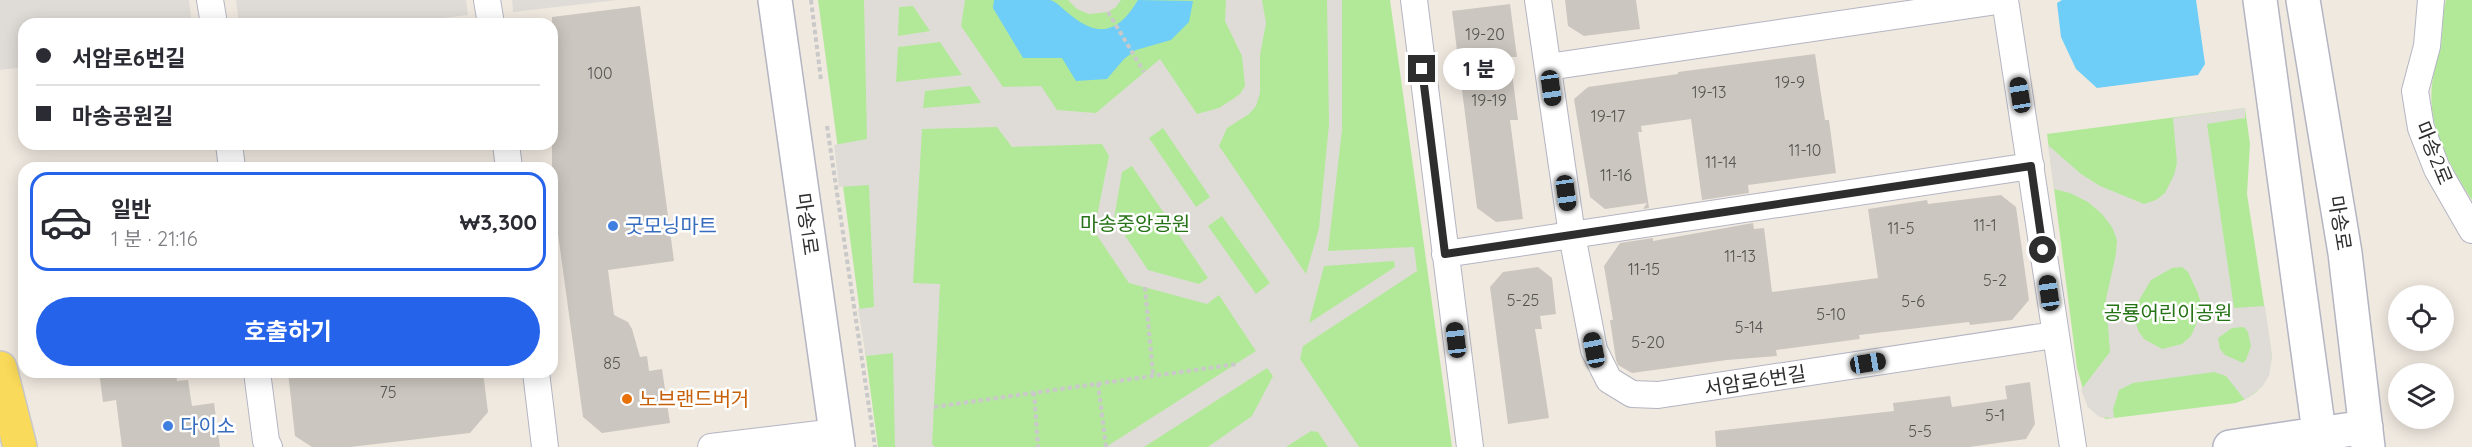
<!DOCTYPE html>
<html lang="ko">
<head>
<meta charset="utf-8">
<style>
  body { margin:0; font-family:Quicksand,"Noto Sans KR",sans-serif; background:#f7f7f7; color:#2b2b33; height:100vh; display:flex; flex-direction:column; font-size:22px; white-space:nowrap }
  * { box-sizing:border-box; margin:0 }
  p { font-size:20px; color:#7c7c81 }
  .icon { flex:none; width:33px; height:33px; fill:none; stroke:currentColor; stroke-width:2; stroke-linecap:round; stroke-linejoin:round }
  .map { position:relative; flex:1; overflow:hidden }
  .panel { position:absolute; left:18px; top:162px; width:540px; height:216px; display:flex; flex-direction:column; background:#fff; border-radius:18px; box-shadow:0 3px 15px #0003 }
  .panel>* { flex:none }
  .top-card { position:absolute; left:18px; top:18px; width:540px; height:132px; border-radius:18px; box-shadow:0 3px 15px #0003; display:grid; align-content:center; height:132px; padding:0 18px; background:#fff }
  .fabs { position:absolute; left:2388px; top:285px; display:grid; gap:12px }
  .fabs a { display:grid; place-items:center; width:66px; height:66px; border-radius:50%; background:#fff; box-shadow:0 3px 15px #0003; font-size:30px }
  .end { position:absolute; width:27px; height:27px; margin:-14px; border:8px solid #2e2e2e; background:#fff; box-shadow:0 0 0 3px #fff }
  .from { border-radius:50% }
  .bubble { position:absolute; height:42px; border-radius:21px; background:#fff; box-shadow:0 3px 15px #0003; font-size:20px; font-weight:700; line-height:42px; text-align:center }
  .car { position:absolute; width:18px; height:36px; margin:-18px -9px; border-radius:8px; box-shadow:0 0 4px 2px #0007; background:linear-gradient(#222 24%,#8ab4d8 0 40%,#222 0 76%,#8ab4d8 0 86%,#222 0) }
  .top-card b { display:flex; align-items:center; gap:21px; height:57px; font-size:22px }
  .top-card b+b { border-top:2px solid #e1e1e2 }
  .top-card i { width:15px; height:15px; background:#2b2b33 }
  ul { padding:10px 0 0; list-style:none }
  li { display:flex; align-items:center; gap:18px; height:99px; margin:0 12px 9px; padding:0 6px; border:3px solid transparent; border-radius:18px }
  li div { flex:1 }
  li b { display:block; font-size:22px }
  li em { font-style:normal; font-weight:700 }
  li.active { border-color:#2563eb }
  li>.icon { width:54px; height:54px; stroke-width:1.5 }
  .action { display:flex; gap:12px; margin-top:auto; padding:12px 18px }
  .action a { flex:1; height:69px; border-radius:36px; background:#2563eb; color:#fff; font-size:24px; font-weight:700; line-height:69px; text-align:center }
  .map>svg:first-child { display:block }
  .green { fill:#b2e999 }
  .plaza { fill:#dfdcd7; fill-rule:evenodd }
  .water { fill:#6ecef7 }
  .building { fill:#cbc6bf }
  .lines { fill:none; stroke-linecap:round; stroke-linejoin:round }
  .street-casing { stroke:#b4b5c2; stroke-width:28 }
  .secondary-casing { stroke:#b4b5c2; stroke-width:36 }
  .primary-casing { stroke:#c9c9c9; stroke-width:36 }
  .path { stroke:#c9c9c9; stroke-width:4; stroke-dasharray:4.5 3; stroke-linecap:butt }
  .street { stroke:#fff; stroke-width:26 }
  .secondary { stroke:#fff; stroke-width:33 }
  .primary { stroke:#fada5a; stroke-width:33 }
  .route { stroke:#2e2e2e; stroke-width:8 }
  .shop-dot { fill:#3f7fe0; stroke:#fff; stroke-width:2 }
  .food-dot { fill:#e8710a; stroke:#fff; stroke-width:2 }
  .labels { text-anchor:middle; stroke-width:5; stroke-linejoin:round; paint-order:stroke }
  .number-label { font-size:16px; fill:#555452 }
  .street-label { font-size:20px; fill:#2e2e2e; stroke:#fff }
  .park-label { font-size:20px; fill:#267216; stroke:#fff }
  .shop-label { font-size:20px; fill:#366cbe; stroke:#fff; text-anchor:start }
  .food-label { font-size:20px; fill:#c56008; stroke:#fff; text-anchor:start }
</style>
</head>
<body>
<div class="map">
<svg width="2472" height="447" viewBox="0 0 2472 447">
  <rect width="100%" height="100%" fill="#f0e9e0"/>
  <path class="green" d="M 818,0 L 1390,0 L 1452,447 L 878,447 Z
    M 2446,0 L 2472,0 L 2472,200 C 2447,161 2425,124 2433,77 C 2434,68 2438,59 2440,50 C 2444,34 2441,16 2446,0 Z
    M 2245,108 L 2250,144 L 2247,194 L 2272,356 C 2268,382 2261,394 2236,403 L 2106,419 L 2088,407 L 2077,368 L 2047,134 Z"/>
  <path class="plaza" d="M 0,0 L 189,0 L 192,24 L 24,24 L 24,67 L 0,70 Z
    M 236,0 L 466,0 L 468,15 L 394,24 L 239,24 Z
    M 512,0 L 618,0 L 513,12 Z
    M 864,0 L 965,0 L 961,26 L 1003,87 L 1041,86 L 1057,110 L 1096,113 L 1160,59 L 1197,114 L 1219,108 L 1233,99 L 1240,94 L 1245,86 L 1242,56 L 1225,21 L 1226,0 L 1262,0 L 1266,23 L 1260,55 L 1260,93 L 1256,106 L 1249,114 L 1227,128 L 1219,146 L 1306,274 L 1319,228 L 1329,124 L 1327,0 L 1342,0 L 1342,129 L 1328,251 L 1414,247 L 1417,271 L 1303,346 L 1300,359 L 1359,447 L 1328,447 L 1318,432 L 1311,431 L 1286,447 L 1208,447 L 1252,416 L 1273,376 L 1267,368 L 1144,447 L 1106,447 L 1256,351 L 1219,295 L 1207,304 L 1129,283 L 1094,231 L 1109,156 L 1102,144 L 1012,147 L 997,127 L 922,129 L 913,283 L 940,284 L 932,444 L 935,447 L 895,447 L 893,353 L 866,356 L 858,309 L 874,307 L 869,185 L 839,187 L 834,145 L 867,139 ZM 913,6 L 930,31 L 898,36 L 899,7 ZM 940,42 L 962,75 L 896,82 L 898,47 ZM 970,86 L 981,103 L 923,108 L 925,91 ZM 1163,128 L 1210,197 L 1196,207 L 1149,138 ZM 1132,166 L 1208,278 L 1199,284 L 1148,270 L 1114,219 L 1122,172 ZM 1222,216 L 1270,283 L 1256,294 L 1208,226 ZM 1394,261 L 1395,267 L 1309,323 L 1324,266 Z
    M 1068,0 L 1121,0 L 1116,7 L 1108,12 L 1089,14 L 1077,9 Z
    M 2245,108 L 2245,118 L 2207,124 L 2234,308 L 2265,306 L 2272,356 L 2269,376 L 2262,387 L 2245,400 L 2226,376 L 2214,372 L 2133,383 L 2119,390 L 2113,409 L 2114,418 L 2099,417 L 2088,407 L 2081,390 L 2110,352 L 2106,299 L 2116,254 L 2117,240 L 2112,227 L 2102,214 L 2088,202 L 2070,193 L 2054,189 L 2048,145 L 2081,174 L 2100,186 L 2144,204 L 2156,200 L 2165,193 L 2174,175 L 2177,163 L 2173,118 ZM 2182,267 L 2188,272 L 2197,291 L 2201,303 L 2200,315 L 2191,336 L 2182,344 L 2162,349 L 2144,339 L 2139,332 L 2134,319 L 2135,307 L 2151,280 L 2172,268 ZM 2244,327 L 2248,332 L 2251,346 L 2246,360 L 2243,363 L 2225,355 L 2220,349 L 2218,338 L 2232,328 Z"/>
  <path class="water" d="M 994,0 C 1011,0 1032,0 1050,0 C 1056,1 1063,9 1068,13 C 1099,39 1118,33 1138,0 L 1193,1 L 1189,22 L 1171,40 L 1136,50 L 1124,59 L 1107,79 L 1076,81 L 1062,58 L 1023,58 L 993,8 Z
    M 2062,0 L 2196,0 L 2205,64 L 2198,75 L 2097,88 L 2076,69 L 2061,37 L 2057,3 Z"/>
  <path class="building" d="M 1565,0 L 1636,0 L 1640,29 L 1584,36 L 1568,26 Z
    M 1510,4 L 1517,57 L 1510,57 L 1518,120 L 1510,120 L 1523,219 L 1496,222 L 1477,208 L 1452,11 Z
    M 640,6 L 674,261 L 608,270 L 614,315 L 628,322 L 632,329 L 640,357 L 647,356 L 649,371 L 662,369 L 670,423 L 602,433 L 583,417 L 552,190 L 552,17 Z
    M 1815,54 L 1825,120 L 1829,120 L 1836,173 L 1748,185 L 1749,193 L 1702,200 L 1691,119 L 1641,126 L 1642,132 L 1638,132 L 1649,208 L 1643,209 L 1647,203 L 1605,209 L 1590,197 L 1574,99 L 1588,87 L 1678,74 L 1678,72 Z
    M 2001,195 L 2016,207 L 2029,300 L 2012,320 L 1970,325 L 1969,322 L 1859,335 L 1860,339 L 1776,350 L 1777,356 L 1727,360 L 1632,373 L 1618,365 L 1616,360 L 1610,320 L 1613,320 L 1604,266 L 1620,243 L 1653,238 L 1653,241 L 1753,223 L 1754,229 L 1764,228 L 1772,292 L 1878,278 L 1868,209 L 1927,200 L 1928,204 Z
    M 1538,267 L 1552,278 L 1556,314 L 1540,316 L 1542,329 L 1535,329 L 1549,418 L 1508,424 L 1490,287 L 1503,272 Z
    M 99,372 L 176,372 L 177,381 L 188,380 L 192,406 L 214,403 L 220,447 L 122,447 L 116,400 L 103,402 Z
    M 288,372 L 483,372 L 488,412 L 470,433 L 350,447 L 312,447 L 295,436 Z
    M 2030,382 L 2035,424 L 2026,439 L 1969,447 L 1716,447 L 1715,431 L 1894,411 L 1893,403 L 1950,396 L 1952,407 L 2007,399 L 2005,386 Z"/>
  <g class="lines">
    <defs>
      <path id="street" d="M 210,0 L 214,24
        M 487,0 L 491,24
        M 1414,0 L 1470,447
        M 1538,0 L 1572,235 L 1594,350 L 1609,380 L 1632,394 L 1658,395 L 2054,335
        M 2005,0 L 2073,447
        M 2431,0 L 2427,46 L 2415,91 L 2421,128 L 2437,169 L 2472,230
        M 1548,67 L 2004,0
        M 229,144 L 232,168
        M 506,144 L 509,168
        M 1445,254 L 2031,166
        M 257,372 L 266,441 L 269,447
        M 536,372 L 545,447
        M 711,447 L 836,432"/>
      <path id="secondary" d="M 775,0 L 838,447
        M 2260,0 L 2321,447
        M 2303,0 L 2345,253 L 2368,447
        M 2230,447 L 2366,427"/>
      <path id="primary" d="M 0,368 L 20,447"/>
    </defs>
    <use href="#street" class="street-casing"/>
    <use href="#secondary" class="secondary-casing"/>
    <use href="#primary" class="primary-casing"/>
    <path class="path" d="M 811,0 L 821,80
      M 1108,12 L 1144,72
      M 827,126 L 875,447
      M 1145,287 L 1153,375
      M 1098,383 L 1106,447
      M 1034,392 L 1038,447
      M 934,407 L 1237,364"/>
    <use href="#street" class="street"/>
    <use href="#secondary" class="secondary"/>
    <use href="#primary" class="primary"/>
  </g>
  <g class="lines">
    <path class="route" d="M 1422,69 L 1445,254 L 2031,166 L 2043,250"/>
  </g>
  <g class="shop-dot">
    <circle cx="613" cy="226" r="6"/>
    <circle cx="168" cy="426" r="6"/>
  </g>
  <circle class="food-dot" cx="627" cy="399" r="6"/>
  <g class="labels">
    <g class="number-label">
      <text x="1485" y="40">19-20</text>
      <text x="600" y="79">100</text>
      <text x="1790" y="88">19-9</text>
      <text x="1709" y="98">19-13</text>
      <text x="1489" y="106">19-19</text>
      <text x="1608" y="122">19-17</text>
      <text x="1805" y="156">11-10</text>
      <text x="1721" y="168">11-14</text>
      <text x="1616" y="181">11-16</text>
      <text x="1985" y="231">11-1</text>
      <text x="1901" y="234">11-5</text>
      <text x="1740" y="262">11-13</text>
      <text x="1644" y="275">11-15</text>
      <text x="1995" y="286">5-2</text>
      <text x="1523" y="306">5-25</text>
      <text x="1913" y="307">5-6</text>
      <text x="1831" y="320">5-10</text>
      <text x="1749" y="333">5-14</text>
      <text x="1648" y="348">5-20</text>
      <text x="612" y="369">85</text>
      <text x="388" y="398">75</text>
      <text x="1995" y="421">5-1</text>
      <text x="1920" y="437">5-5</text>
    </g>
    <g class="street-label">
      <text transform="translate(2434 153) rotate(68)" y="7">마송2로</text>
      <text transform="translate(2340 223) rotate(81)" y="7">마송로</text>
      <text transform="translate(807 224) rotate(82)" y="7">마송1로</text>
      <text transform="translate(1755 381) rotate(-9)" y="7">서암로6번길</text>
    </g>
    <g class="park-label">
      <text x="1135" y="231">마송중앙공원</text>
      <text x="2168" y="320">공룡어린이공원</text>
    </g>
    <g class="shop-label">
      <text x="625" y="233">굿모닝마트</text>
      <text x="180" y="433">다이소</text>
    </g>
    <g class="food-label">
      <text x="639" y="406">노브랜드버거</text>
    </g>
  </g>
</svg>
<div class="fabs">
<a><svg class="icon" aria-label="locate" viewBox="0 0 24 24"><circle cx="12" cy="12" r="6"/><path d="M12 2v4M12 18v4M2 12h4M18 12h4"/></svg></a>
<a><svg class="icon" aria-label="layers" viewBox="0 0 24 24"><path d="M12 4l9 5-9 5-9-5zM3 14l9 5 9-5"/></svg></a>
</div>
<i class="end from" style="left:2043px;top:250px"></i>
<i class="end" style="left:1422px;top:69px"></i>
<div class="bubble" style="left:1443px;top:48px;width:72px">1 분</div>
<i class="car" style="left:1551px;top:88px;rotate:172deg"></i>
<i class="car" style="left:2020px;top:95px;rotate:351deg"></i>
<i class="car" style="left:1566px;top:193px;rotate:172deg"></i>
<i class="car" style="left:2049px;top:293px;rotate:352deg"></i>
<i class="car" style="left:1456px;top:340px;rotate:353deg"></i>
<i class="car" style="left:1594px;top:350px;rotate:349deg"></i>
<i class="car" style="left:1868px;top:363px;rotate:81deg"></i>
<div class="top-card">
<b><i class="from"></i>서암로6번길</b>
<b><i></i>마송공원길</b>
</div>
<section class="panel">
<ul>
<li class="active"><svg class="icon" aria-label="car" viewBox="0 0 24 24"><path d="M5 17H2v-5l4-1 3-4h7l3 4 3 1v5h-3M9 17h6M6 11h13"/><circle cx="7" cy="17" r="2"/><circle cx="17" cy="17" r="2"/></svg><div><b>일반</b><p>1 분 · 21:16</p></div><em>₩3,300</em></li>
</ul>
<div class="action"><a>호출하기</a></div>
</section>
</div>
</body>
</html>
